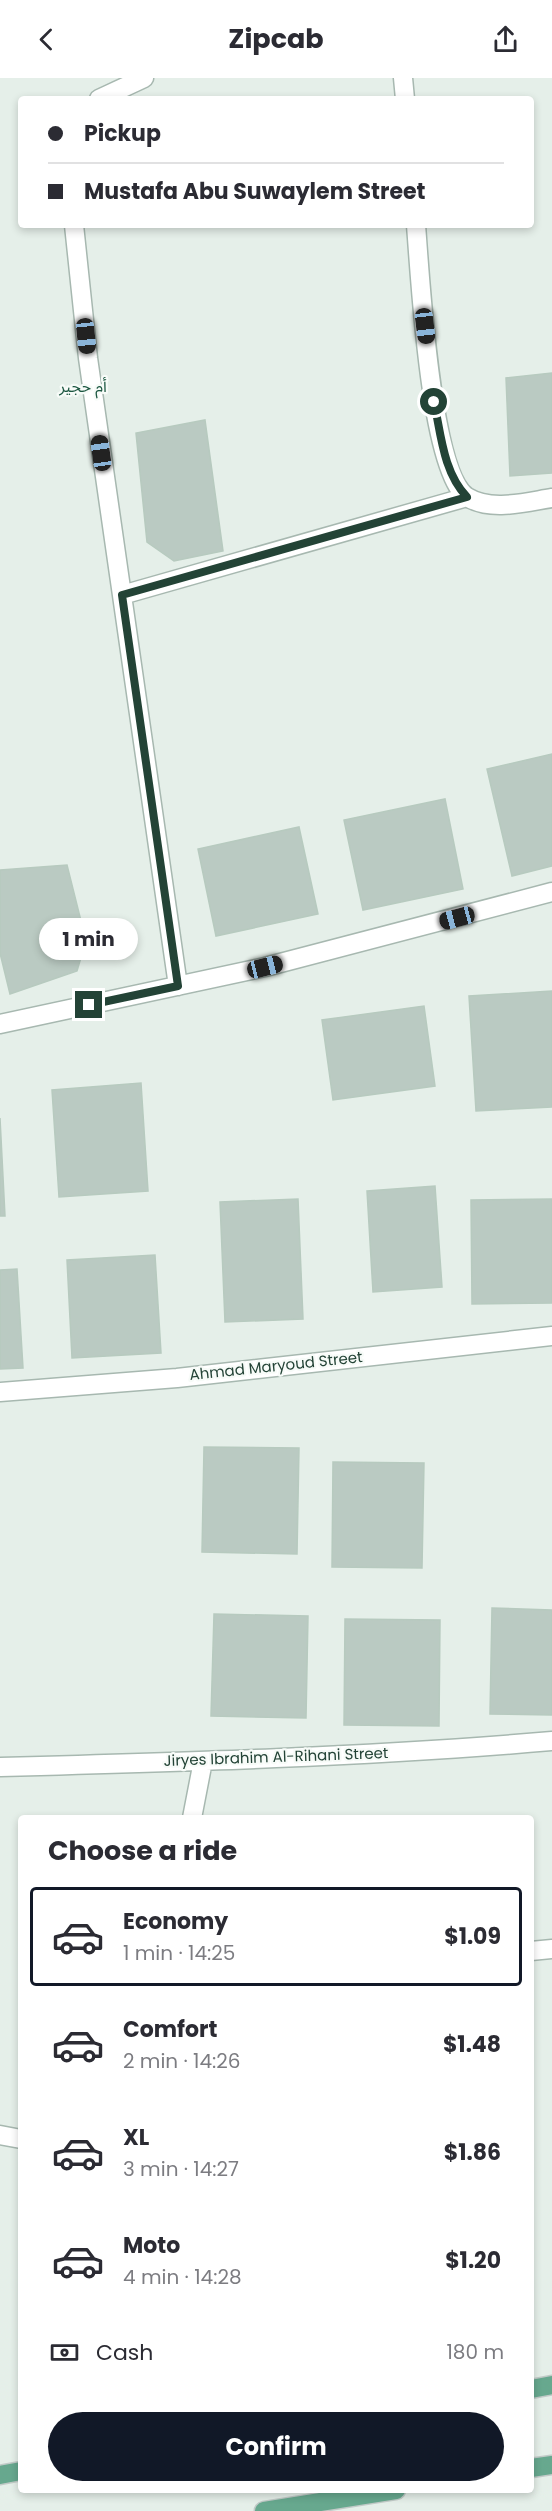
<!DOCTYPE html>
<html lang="en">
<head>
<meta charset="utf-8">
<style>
  body { margin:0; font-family:Poppins,"Noto Sans Arabic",sans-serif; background:#f7f7f7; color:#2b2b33; height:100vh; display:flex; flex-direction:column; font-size:22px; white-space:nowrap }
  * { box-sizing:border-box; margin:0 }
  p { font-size:20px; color:#7c7c81 }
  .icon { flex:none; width:33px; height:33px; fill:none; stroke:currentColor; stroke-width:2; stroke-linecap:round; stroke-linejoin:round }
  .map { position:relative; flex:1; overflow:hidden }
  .panel { position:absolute; left:18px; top:1737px; width:516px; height:678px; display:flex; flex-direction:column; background:#fff; border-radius:6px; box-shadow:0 3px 9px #0003 }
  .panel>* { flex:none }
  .banner { position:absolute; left:18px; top:18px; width:516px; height:132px; border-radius:6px; box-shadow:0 3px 9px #0003; display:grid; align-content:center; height:132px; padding:0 30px; background:#fff }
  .end { position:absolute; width:27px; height:27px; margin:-14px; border:8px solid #234336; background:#fff; box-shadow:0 0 0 3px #fff }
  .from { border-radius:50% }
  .bubble { position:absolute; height:42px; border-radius:21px; background:#fff; box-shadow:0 3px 9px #0003; font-size:20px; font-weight:700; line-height:42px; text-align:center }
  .car { position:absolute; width:18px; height:36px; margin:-18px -9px; border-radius:8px; box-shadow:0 0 4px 2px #0007; background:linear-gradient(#222 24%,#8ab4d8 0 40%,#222 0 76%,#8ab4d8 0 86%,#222 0) }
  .banner b { display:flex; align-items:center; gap:21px; height:57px; font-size:22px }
  .banner b+b { border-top:2px solid #e1e1e2 }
  .banner i { width:15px; height:15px; background:#2b2b33 }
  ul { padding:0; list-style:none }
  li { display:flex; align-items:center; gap:18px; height:99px; margin:0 12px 9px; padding:0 18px; border:3px solid transparent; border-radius:6px }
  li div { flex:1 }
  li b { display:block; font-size:22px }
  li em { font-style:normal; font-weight:700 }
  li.current { border-color:#111827 }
  li>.icon { width:54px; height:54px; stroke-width:1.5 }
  h2 { padding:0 30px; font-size:27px; line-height:72px }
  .pay { display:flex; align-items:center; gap:15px; height:66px; padding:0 30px; font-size:22px }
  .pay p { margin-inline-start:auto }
  .button { display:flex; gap:12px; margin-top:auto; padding:12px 30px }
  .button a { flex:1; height:69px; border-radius:36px; background:#111827; color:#fff; font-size:24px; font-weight:700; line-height:69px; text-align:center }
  header { display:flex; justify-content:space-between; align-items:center; height:78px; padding:0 30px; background:#fff; font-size:27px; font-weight:700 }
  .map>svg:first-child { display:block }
  .building { fill:#bacac2; stroke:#b7cabf; stroke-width:1.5 }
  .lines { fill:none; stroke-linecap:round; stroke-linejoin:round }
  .minor-casing { stroke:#a7b8b0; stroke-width:21 }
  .major-casing { stroke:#c1cac7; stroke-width:21 }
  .minor { stroke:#fff; stroke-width:18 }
  .major { stroke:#67a88e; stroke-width:18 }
  .route { stroke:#234336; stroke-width:8 }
  .labels { text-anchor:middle; stroke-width:4.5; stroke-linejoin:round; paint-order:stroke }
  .street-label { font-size:15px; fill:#234336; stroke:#f7fbf8 }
  .neighbourhood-label { font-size:16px; fill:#1c5741; stroke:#f7fbf8 }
</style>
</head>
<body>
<header><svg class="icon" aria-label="back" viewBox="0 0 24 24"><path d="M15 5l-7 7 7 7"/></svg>Zipcab<svg class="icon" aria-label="share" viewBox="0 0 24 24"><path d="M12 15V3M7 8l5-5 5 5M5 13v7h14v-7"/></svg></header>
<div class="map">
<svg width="552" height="2433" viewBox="0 0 552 2433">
  <rect width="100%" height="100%" fill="#e5efe9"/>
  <path class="building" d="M 552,295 L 552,395 L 510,398 L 506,300 Z
    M 205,342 L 223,473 L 174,483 L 147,464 L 136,355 Z
    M 552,676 L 552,788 L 512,798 L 487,691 Z
    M 445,721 L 463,811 L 363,832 L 344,742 Z
    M 299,749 L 318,836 L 216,858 L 198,771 Z
    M 67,787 L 86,863 L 77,893 L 10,916 L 0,875 L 0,792 Z
    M 552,913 L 552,1029 L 476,1033 L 469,918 Z
    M 424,928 L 435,1008 L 333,1022 L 322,942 Z
    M 141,1005 L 148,1113 L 59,1119 L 52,1012 Z
    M 0,1040 L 5,1138 L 0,1138 Z
    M 435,1108 L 442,1209 L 373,1214 L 367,1113 Z
    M 298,1121 L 303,1241 L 225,1244 L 220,1124 Z
    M 552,1121 L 552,1225 L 472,1226 L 471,1122 Z
    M 155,1177 L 161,1275 L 72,1280 L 67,1182 Z
    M 17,1191 L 23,1290 L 0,1291 L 0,1192 Z
    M 204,1369 L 299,1370 L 297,1476 L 202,1474 Z
    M 333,1384 L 424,1385 L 422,1490 L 332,1489 Z
    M 492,1530 L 552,1532 L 552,1637 L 490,1636 Z
    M 214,1536 L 308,1538 L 306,1640 L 211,1638 Z
    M 345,1541 L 440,1542 L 439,1648 L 344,1647 Z"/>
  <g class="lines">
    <defs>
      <path id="minor" d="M 403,0 L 405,21
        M 99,21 L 144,0
        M 74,147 L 88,280 L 178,908
        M 416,147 C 420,195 430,394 467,419 C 491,434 526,424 552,420
        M 122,517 L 467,419
        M 0,946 L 265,889 L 552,814
        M 0,1314 L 177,1300 L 552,1258
        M 0,1689 C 184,1684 368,1679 552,1663
        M 192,1740 L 203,1683
        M 531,1873 L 552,1871
        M 0,2057 L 21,2061"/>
      <path id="major" d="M 531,2311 L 552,2307
        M 531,2390 L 552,2387
        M 0,2397 L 21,2393
        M 264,2433 L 396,2412"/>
    </defs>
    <use href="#minor" class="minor-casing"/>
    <use href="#major" class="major-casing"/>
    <use href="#minor" class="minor"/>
    <use href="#major" class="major"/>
  </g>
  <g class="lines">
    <path class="route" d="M 89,927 L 178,908 L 122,517 L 467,419 C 443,394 441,356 434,324"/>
  </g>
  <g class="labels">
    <g class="street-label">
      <text transform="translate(276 1288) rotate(-6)" y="5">Ahmad Maryoud Street</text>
      <text transform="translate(276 1679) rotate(-2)" y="5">Jiryes Ibrahim Al-Rihani Street</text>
    </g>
    <g class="neighbourhood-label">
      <text x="83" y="314">أم حجير</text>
    </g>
  </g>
</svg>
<i class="end from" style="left:434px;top:324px"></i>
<i class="end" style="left:89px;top:927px"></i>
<div class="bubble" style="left:39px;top:840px;width:99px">1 min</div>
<i class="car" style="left:425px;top:248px;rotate:173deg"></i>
<i class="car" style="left:86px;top:258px;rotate:174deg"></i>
<i class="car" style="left:101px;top:375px;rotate:352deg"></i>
<i class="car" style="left:457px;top:840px;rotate:255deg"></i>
<i class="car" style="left:265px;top:889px;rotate:76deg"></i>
<div class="banner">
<b><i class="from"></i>Pickup</b>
<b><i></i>Mustafa Abu Suwaylem Street</b>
</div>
<section class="panel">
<h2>Choose a ride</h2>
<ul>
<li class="current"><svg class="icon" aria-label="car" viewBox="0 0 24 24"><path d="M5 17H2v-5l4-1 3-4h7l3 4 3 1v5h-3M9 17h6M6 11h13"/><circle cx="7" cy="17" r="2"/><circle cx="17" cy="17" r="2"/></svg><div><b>Economy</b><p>1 min · 14:25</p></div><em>$1.09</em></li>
<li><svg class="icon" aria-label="car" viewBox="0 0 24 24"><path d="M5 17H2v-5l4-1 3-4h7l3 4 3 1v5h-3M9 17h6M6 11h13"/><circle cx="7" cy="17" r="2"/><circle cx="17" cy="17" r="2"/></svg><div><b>Comfort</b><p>2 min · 14:26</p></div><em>$1.48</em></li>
<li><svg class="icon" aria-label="car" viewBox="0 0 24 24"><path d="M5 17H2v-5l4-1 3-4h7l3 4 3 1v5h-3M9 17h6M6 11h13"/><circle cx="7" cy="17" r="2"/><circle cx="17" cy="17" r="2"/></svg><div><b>XL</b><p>3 min · 14:27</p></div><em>$1.86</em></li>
<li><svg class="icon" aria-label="car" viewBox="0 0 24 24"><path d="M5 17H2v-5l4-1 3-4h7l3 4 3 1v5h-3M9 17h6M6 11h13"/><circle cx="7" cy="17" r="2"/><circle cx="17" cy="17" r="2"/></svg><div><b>Moto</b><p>4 min · 14:28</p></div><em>$1.20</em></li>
</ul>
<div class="pay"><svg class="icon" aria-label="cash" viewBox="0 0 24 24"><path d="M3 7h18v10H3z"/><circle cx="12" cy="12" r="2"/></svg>Cash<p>180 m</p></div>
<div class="button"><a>Confirm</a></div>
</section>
</div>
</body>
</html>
